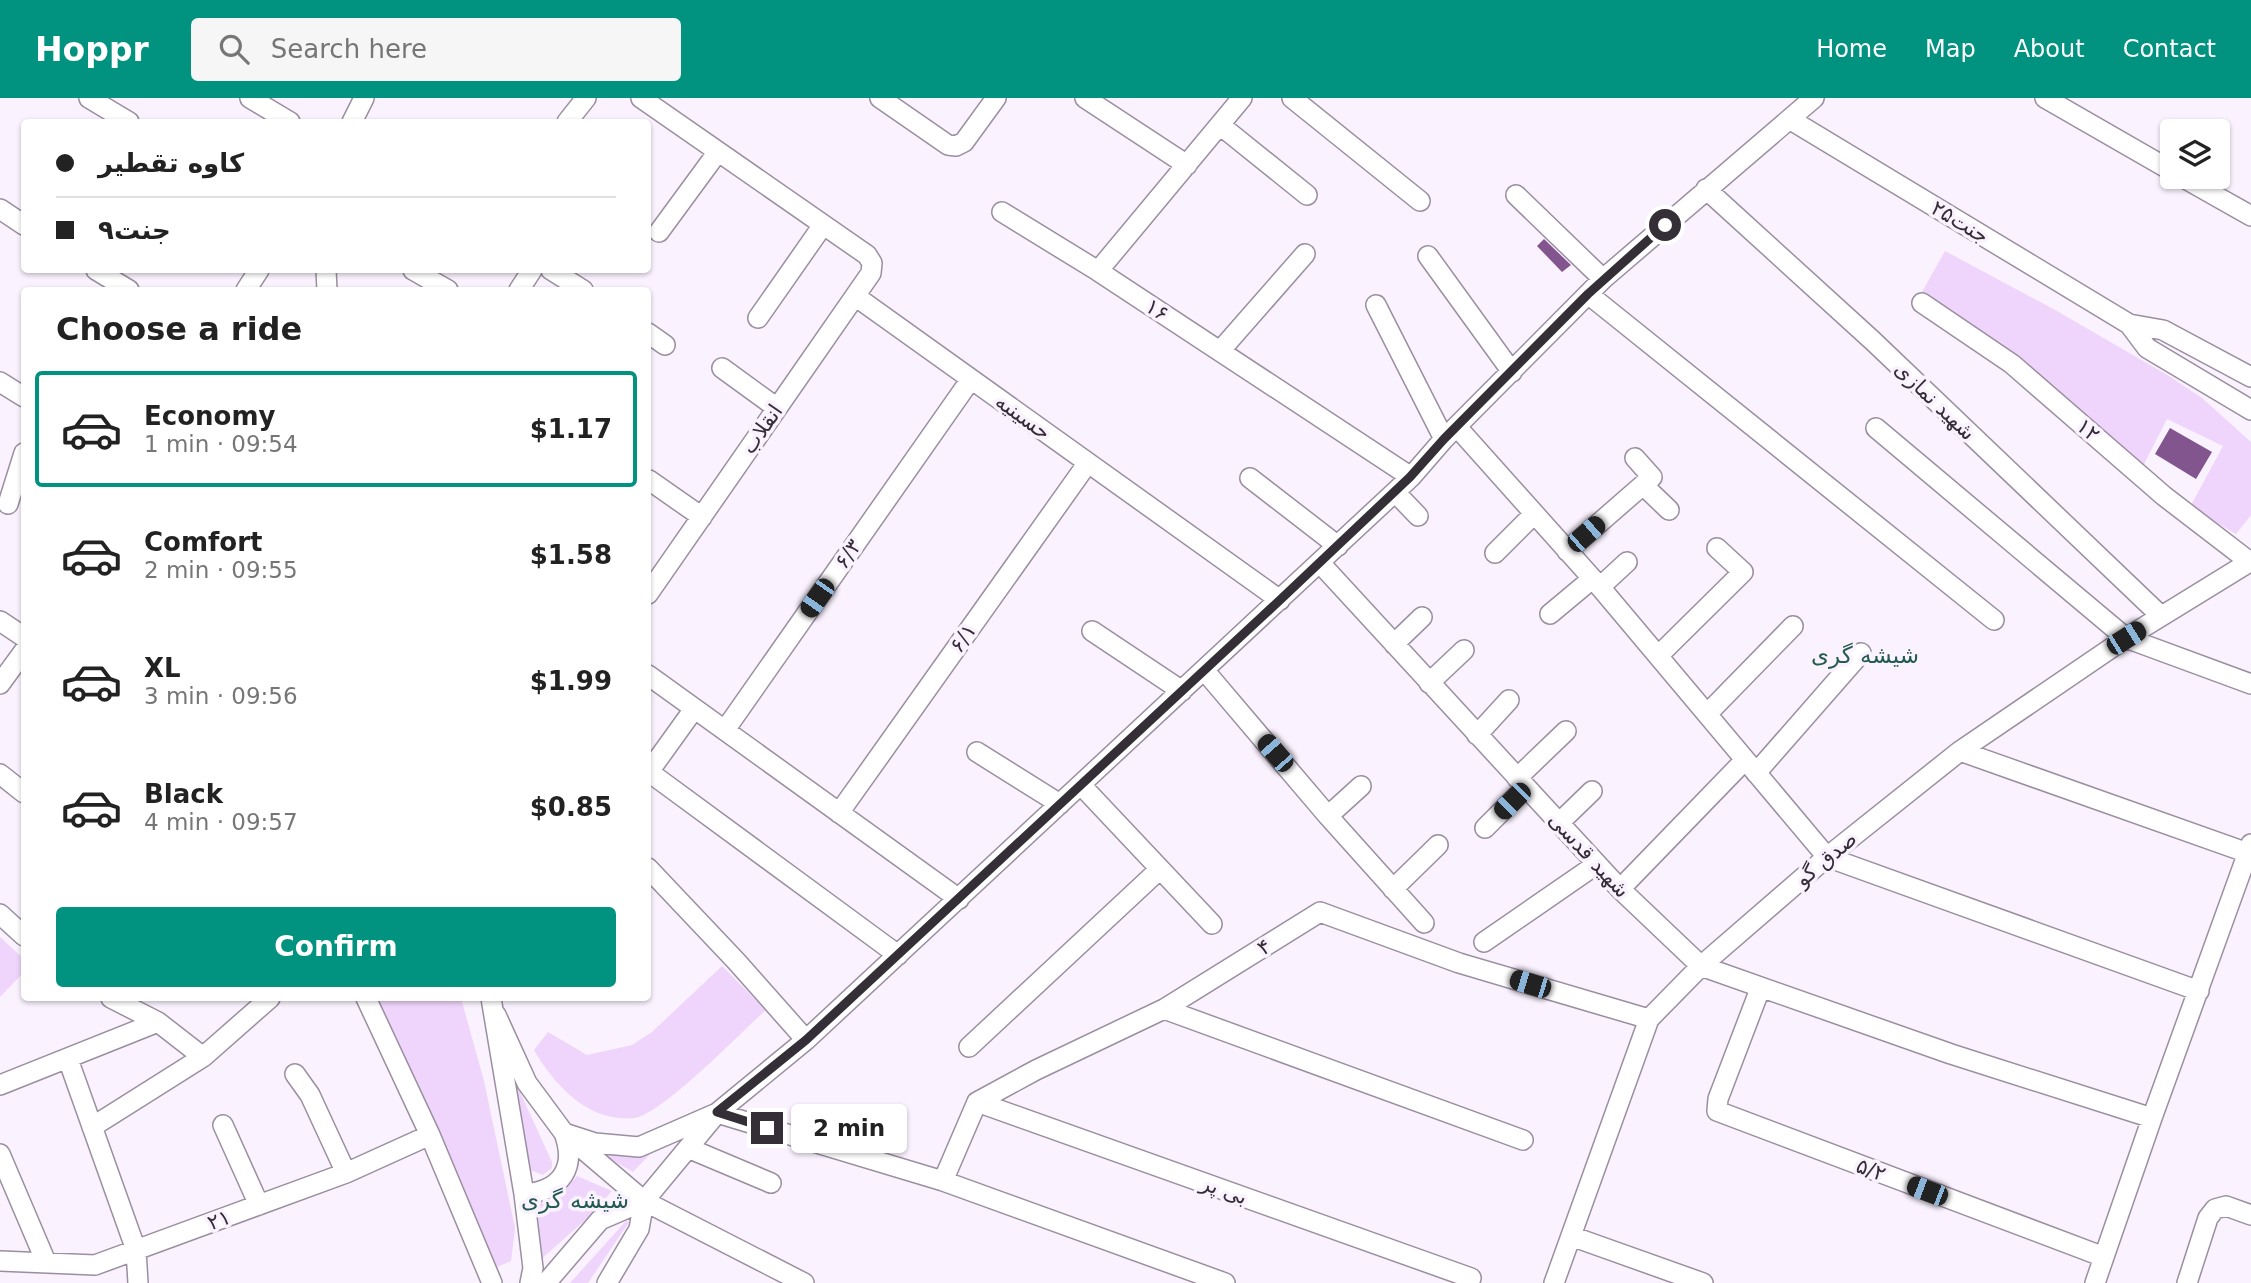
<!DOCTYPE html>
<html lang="en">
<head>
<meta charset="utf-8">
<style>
  body { margin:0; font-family:"DejaVu Sans","Noto Sans Arabic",sans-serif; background:#f6f6f6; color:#222; height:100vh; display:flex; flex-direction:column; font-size:26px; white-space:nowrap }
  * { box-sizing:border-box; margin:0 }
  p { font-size:23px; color:#767676 }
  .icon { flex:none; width:38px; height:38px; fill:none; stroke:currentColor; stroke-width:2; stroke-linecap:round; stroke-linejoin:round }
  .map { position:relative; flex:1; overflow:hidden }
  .details { position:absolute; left:21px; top:189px; width:630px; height:714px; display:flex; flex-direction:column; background:#fff; border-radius:7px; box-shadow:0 2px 5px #0004 }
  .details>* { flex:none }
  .banner { position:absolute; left:21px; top:21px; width:630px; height:154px; border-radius:7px; box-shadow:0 2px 5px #0004; display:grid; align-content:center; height:154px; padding:0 35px; background:#fff }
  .controls { position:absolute; left:2160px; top:21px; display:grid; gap:14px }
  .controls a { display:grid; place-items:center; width:70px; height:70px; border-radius:7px; background:#fff; box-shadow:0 2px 5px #0004; font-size:35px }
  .end { position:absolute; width:32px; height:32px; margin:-16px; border:9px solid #342e36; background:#fff; box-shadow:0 0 0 4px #fff }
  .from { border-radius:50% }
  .bubble { position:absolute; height:49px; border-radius:7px; background:#fff; box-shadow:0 2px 5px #0004; font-size:23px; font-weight:700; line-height:49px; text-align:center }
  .car { position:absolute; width:21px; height:42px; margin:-21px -10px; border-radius:9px; box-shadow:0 0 5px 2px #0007; background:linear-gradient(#222 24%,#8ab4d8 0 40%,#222 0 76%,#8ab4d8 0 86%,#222 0) }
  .banner b { display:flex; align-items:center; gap:24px; height:66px; font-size:26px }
  .banner b+b { border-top:2px solid #e0e0e0 }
  .banner i { width:18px; height:18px; background:#222 }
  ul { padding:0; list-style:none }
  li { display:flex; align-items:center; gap:21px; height:116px; margin:0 14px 10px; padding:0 21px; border:4px solid transparent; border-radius:7px }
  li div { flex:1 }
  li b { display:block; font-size:26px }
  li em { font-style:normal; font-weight:700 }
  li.on { border-color:#029380 }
  li>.icon { width:63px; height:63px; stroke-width:1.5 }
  h2 { padding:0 35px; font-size:32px; line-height:84px }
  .action { display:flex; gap:14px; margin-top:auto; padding:14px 35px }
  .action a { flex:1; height:80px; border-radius:7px; background:#029380; color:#fff; font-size:28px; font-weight:700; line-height:80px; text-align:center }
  header { display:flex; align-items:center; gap:42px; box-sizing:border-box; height:98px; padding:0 35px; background:#029380; color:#fff }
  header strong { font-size:33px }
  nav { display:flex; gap:38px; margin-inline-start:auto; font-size:24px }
  .search { width:490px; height:63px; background:#f6f6f6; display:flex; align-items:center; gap:18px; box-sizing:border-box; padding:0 24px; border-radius:7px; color:#767676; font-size:26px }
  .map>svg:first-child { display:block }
  .green { fill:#efd5fb }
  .building { fill:#83558f }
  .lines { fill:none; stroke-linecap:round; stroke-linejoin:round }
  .minor-casing { stroke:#9b8ea1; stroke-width:22 }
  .minor { stroke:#fff; stroke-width:19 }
  .route { stroke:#342e36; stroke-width:9 }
  .labels { text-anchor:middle; stroke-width:7; stroke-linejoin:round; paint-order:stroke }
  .street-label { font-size:21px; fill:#342e36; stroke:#faf2fe }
  .neighbourhood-label { font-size:23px; fill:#245b51; stroke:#faf2fe }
</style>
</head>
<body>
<header>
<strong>Hoppr</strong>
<div class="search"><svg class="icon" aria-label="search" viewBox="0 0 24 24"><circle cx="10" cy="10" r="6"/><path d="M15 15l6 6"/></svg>Search here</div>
<nav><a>Home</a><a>Map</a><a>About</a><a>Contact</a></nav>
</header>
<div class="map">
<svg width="2251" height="1185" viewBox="0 0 2251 1185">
  <rect width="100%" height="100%" fill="#faf2fe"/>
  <path class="green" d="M 1945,153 L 2057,213 L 2169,278 L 2202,300 L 2251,344 L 2251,417 L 2236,436 L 2190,409 L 2223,348 L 2167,321 L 2141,372 L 2105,335 L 2052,288 L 1922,194 Z
    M 0,839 L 24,861 L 24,874 L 0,899 Z
    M 722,868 L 766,912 C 742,933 662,1017 634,1020 C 589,1025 554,987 534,952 L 548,934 L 587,957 L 632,947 L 652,934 Z
    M 376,900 L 461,900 L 484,983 L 515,1130 L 511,1163 L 497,1169 L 396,949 Z
    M 509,970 L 552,1064 L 552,1070 L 543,1077 L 530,1072 Z
    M 600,1055 L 650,1056 L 633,1074 Z
    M 577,1078 L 612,1093 L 592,1116 L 539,1163 L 536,1102 C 555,1105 565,1091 577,1078 Z
    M 626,1123 L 629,1124 L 588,1185 L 570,1185 Z"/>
  <path class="building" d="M 1544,141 L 1571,167 L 1562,174 L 1537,148 Z
    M 2170,330 L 2212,354 L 2196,381 L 2155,356 Z"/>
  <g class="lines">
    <defs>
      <path id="minor" d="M 89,0 L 129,24
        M 250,0 L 290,24
        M 641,0 L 867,157 L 872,165 L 871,175 L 648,496
        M 880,0 L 948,47 L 956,48 L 964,44 L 996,0
        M 1085,0 L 1187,67
        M 1292,0 L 1420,103
        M 2045,0 L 2172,73
        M 1791,22 L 2129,226 L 2163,232 L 2251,279
        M 352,24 L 364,0
        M 567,24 L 586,0
        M 1220,27 L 1307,97
        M 2182,79 L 2251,118
        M 1706,91 L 1873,243 L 2161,518
        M 1516,97 L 1603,181
        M 0,111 L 24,127
        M 1002,114 L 1098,173 L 1411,379
        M 659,134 L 717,55
        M 1428,158 L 1512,274
        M 96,172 L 129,192
        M 326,172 L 327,192
        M 413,172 L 448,192
        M 551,172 L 583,192
        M 1098,173 L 1242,0
        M 246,192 L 259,172
        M 519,192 L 532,172
        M 1588,196 L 1994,522
        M 855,198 L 1280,502
        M 1922,205 L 2012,266 L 2164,398 L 2250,464 L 2251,462
        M 1376,207 L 1444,341
        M 758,220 L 823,127
        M 2129,226 L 2147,250 L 2251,312
        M 648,235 L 665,247
        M 1220,253 L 1305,156
        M 722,270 L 777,310
        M 0,284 L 24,299
        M 1457,329 L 1600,489 L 1827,759 L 2199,893
        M 1876,330 L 2126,540 L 2251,586
        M 1250,380 L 1338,448
        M 649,382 L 702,419
        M 1643,387 L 1669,412
        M 1395,394 L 1418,418
        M 8,406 L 24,355
        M 1567,453 L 1652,379 L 1635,360
        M 1495,455 L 1534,416
        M 1320,465 L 1620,791 L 1701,868 L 1951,956 L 2152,1020
        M 1600,489 L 1627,464
        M 1550,516 L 1592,481
        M 0,523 L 24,539
        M 1092,533 L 1182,593
        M 1394,546 L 1422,519
        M 1658,558 L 1743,474 L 1717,450
        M 1204,572 L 1328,718 L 1424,825
        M 648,577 L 959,801
        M 1429,585 L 1464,552
        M 0,586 L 24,553
        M 1707,616 L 1793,528
        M 725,632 L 971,281
        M 1477,637 L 1509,602
        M 1960,653 L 2248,755
        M 977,654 L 1060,706
        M 649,674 L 898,857
        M 648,675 L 694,611
        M 1756,675 L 1861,555
        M 0,676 L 24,695
        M 1517,680 L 1566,633
        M 1081,687 L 1212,826
        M 839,715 L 1087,366
        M 1328,718 L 1361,688
        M 1559,725 L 1592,693
        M 1485,730 L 1526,689
        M 648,770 L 737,864 L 806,942
        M 1393,791 L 1438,747
        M 1620,791 L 1745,662
        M 0,816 L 24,838
        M 1484,844 L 1597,766
        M 1760,891 L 1718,1001 L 1717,1013 L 2104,1159
        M 111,900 L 158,924 L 203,959
        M 366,900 L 430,1037 L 492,1185
        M 491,900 L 524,1096 L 533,1170 L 530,1185
        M 1164,911 L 1523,1042
        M 496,917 L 527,985 L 564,1035 L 644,1103 L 804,1185
        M 969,949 L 1160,771
        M 68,961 L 136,1152 L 138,1185
        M 295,976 L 310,997 L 346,1075
        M 0,987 L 158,924
        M 977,1004 L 1471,1180
        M 223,1027 L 259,1107
        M 92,1029 L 203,959 L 270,900
        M 564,1035 L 595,1045 L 639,1049 L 717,1015 L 943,1083 L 1225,1185
        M 688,1050 L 771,1085
        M 0,1056 L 46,1164
        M 943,1083 L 977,1004 L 1036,972 L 1164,911 L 1320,814 L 1459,865 L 1649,921
        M 524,1096 C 561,1093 577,1070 564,1035
        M 1571,1138 L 1703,1185
        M 0,1163 L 95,1167 L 346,1075 L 430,1037
        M 546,1185 L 600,1122 L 644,1103 L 717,1015 L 806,942 L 1411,379 L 1444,341 L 1603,181 L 1814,0
        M 607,1185 L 639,1131 L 644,1103
        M 1554,1185 L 1649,921 L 1701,868 L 1827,759 L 1960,653 L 2126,540 L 2251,463
        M 2095,1185 L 2152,1020 L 2251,746
        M 2187,1185 L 2208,1120 L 2215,1111 L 2226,1108 L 2251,1117"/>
    </defs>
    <use href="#minor" class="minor-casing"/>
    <use href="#minor" class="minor"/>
  </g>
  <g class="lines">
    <path class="route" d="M 767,1030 L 717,1014 L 806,942 L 1280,502 L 1410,379 L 1444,341 L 1588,196 L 1665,127"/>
  </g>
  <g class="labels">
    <g class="street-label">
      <text transform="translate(1960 124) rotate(31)" y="7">جنت۲۵</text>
      <text transform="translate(1157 212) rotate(33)" y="7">۱۶</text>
      <text transform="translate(1935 303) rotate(44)" y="7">شهید نمازی</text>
      <text transform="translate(1023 319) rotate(36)" y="7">حسینیه</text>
      <text transform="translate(762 331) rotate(-55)" y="7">انقلاب</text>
      <text transform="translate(2088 332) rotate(41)" y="7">۱۲</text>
      <text transform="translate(848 456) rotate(-55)" y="7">۶/۳</text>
      <text transform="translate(963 540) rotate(-55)" y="7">۶/۱</text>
      <text transform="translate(1589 757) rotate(47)" y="7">شهید قدسی</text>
      <text transform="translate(1826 761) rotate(-40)" y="7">صدق گو</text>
      <text transform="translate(1264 849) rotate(-32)" y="7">۴</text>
      <text transform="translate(1871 1072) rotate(20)" y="7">۵/۲</text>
      <text transform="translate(1224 1092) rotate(20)" y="7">بی پر</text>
      <text transform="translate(219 1122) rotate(-20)" y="7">۲۱</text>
    </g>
    <g class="neighbourhood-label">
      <text x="1865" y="565">شیشه گری</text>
      <text x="575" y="1110">شیشه گری</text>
    </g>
  </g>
</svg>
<div class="controls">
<a><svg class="icon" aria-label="layers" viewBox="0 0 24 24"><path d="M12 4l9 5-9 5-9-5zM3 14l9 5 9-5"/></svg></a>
</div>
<i class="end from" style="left:1665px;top:127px"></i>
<i class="end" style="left:767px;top:1030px"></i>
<div class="bubble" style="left:791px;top:1006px;width:116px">2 min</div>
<i class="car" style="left:1586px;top:436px;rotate:49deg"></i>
<i class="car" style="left:817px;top:500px;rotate:215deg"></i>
<i class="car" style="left:2126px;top:540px;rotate:58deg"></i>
<i class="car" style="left:1275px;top:655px;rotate:319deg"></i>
<i class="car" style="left:1512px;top:703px;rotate:225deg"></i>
<i class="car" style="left:1530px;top:886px;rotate:287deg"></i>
<i class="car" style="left:1927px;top:1093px;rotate:291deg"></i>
<div class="banner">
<b><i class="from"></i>کاوه تقطیر</b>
<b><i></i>جنت۹</b>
</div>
<section class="details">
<h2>Choose a ride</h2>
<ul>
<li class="on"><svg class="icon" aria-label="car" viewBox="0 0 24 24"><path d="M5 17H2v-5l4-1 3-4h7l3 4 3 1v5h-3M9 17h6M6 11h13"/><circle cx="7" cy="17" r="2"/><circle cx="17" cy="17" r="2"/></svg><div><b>Economy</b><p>1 min · 09:54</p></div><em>$1.17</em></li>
<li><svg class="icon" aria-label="car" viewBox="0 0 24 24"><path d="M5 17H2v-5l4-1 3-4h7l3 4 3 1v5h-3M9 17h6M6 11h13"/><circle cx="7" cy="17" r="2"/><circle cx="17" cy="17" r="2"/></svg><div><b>Comfort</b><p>2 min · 09:55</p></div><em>$1.58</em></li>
<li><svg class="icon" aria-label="car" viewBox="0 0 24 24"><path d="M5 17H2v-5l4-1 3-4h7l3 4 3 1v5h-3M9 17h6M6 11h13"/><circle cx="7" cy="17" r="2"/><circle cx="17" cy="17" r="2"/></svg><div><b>XL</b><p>3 min · 09:56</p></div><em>$1.99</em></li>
<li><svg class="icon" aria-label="car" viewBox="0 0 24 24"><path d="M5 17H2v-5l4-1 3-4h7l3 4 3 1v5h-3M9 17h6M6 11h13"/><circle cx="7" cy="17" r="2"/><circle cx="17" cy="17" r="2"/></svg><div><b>Black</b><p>4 min · 09:57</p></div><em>$0.85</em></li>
</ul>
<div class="action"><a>Confirm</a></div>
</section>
</div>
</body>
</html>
